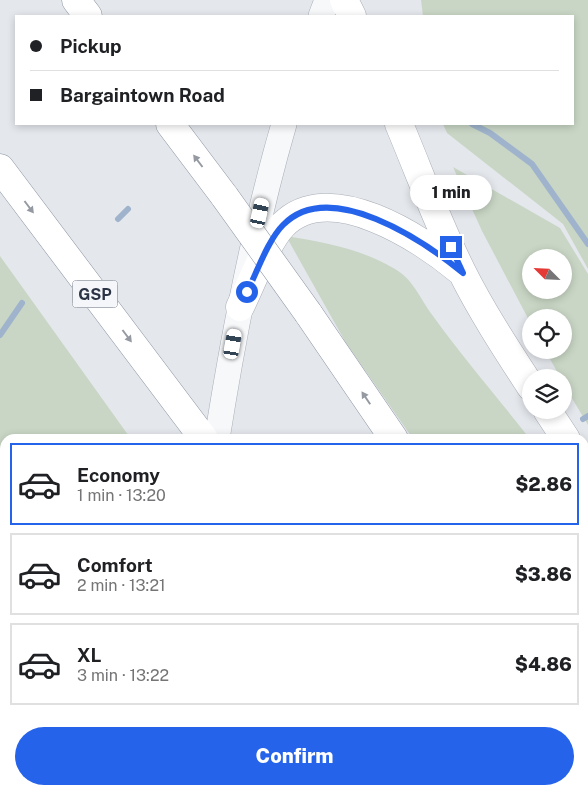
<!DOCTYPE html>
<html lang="en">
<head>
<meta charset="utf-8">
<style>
  body { margin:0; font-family:"Public Sans",sans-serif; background:#f6f6f6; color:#202124; height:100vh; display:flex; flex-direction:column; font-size:19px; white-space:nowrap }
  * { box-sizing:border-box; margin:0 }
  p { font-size:16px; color:#757577 }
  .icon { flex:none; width:28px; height:28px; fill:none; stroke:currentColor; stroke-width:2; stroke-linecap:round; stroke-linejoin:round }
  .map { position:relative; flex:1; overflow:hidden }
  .sheet { position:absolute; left:0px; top:434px; width:589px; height:361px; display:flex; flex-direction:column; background:#fff; border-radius:15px 15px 0 0; box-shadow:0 2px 8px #0003 }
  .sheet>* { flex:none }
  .banner { position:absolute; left:15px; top:15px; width:559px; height:110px; border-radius:0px; box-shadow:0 2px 8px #0003; display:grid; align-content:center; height:110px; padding:0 15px; background:#fff }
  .needle { width:32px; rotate:294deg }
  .tools { position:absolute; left:522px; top:249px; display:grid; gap:10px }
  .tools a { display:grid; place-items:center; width:50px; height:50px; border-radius:50%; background:#fff; box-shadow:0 2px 8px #0003; font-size:25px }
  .end { position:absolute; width:22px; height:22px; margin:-11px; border:6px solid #2563eb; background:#fff; box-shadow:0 0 0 2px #fff }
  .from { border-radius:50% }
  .bubble { position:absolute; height:35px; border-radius:18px; background:#fff; box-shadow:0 2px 8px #0003; font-size:16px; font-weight:800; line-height:35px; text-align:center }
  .car { position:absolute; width:15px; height:30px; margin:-15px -8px; border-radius:6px; box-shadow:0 0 4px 1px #0007; background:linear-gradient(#fff 24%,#345 0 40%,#fff 0 76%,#345 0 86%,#fff 0) }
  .banner b { display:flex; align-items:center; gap:18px; height:48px; font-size:19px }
  .banner b+b { border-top:1px solid #e0e0e0 }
  .banner i { width:12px; height:12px; background:#202124 }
  ul { padding:9px 0 0; list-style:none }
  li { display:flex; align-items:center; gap:15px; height:82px; margin:0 10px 8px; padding:0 5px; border:2px solid #e0e0e0; border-radius:0px }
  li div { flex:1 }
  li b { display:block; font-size:19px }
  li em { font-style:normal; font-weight:800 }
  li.current { border-color:#2563eb }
  li>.icon { width:45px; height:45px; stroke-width:1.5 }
  .action { display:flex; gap:10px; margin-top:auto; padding:10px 15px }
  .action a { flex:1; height:58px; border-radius:30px; background:#2563eb; color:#fff; font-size:20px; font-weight:800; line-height:58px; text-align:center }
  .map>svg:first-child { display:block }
  .green { fill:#c9d6c5; fill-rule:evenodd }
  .water { fill:#9fb4cc }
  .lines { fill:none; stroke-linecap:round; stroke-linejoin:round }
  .stream { stroke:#9fb4cc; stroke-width:6 }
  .minor-casing { stroke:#a9aeb7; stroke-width:21 }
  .tertiary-casing { stroke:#a9aeb7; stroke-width:26 }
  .secondary-casing { stroke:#a9aeb7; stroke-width:29 }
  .motorway-casing { stroke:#8b94a3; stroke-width:29 }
  .minor { stroke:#f7f8fa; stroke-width:20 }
  .tertiary { stroke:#f7f8fa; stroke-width:25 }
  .secondary { stroke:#fff; stroke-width:28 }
  .motorway { stroke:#fff; stroke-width:28 }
  .motorway-bridge-casing { stroke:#8b94a3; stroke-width:29; stroke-linecap:butt }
  .motorway-bridge { stroke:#fff; stroke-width:28 }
  .oneway { fill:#959aa2 }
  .route { stroke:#2563eb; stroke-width:6 }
  .labels { text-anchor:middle; stroke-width:4; stroke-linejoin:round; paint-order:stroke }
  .shield { fill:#f4f6f9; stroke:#676e7b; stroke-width:1 }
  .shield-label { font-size:16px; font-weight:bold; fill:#2b3445 }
</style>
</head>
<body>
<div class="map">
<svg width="588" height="794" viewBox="0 0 588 794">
  <rect width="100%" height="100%" fill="#e4e7ec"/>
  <path class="green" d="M 421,0 L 588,0 L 588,269 L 563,224 L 447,133 L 443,124 L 572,124 L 572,16 L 423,16 Z
    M 453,167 L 560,228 L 588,274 L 588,425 L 564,385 L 564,378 L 560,377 L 545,350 L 564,350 L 564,318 L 531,318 L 531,324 L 482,231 ZM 531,258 L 564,258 L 564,290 L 531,290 Z
    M 286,236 C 323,242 362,249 395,269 C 414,280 420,299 433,316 C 463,358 498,398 530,439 L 413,439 L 346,343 Z
    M 0,256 L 131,439 L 5,439 L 5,498 L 0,490 Z
    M 584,512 L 588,518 L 588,674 L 584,668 Z
    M 261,790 L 374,790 L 376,794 L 259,794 Z"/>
  <path class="water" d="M 0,582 L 5,595 L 5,787 L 0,788 Z"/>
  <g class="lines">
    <path class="stream" d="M 472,124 L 490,133 L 532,164 L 588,244
      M 118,219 L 128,209
      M 0,335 L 22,303
      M 583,419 L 588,416"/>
    <defs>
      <path id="minor" d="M 0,533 L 5,546"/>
      <path id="tertiary" d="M 321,16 L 327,0
        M 217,439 C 234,332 254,227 284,124
        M 136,794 L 137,790"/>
      <path id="secondary" d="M 344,0 L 352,16
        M 399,124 C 420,174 438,224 462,272 C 482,312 507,350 531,387
        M 240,307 C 251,285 267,241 283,225 C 329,178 421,238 459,270
        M 547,410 L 566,439
        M 584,464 L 588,470"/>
      <path id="motorway" d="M 76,0 L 88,16
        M 170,124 L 225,197
        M 0,168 L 204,439
        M 308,313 L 394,439
        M 584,718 L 588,724
        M 445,790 L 447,794"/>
    </defs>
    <use href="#minor" class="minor-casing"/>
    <use href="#tertiary" class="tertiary-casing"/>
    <use href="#secondary" class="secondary-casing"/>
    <use href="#motorway" class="motorway-casing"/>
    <use href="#minor" class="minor"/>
    <use href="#tertiary" class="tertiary"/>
    <use href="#secondary" class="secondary"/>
    <use href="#motorway" class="motorway"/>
    <defs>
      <path id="motorway-bridge" d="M 225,197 L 308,313"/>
    </defs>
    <use href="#motorway-bridge" class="motorway-bridge-casing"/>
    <use href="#motorway-bridge" class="motorway-bridge"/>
  </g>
  <defs><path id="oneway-solid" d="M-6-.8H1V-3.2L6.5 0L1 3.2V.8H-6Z" transform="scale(1.25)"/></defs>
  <g class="oneway">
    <use href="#oneway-solid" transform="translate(198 161) rotate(-127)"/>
    <use href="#oneway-solid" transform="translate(29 207) rotate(53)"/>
    <use href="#oneway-solid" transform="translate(127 336) rotate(53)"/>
    <use href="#oneway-solid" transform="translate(366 398) rotate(-124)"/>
  </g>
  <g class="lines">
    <path class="route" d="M 247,292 C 257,272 268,240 283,225 C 330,177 424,241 463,273 L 451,247"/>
  </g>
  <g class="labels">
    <rect class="shield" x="72.5" y="280.5" width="45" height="27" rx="4"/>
    <g class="shield-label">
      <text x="95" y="300">GSP</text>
    </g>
  </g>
</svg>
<div class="tools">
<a><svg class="needle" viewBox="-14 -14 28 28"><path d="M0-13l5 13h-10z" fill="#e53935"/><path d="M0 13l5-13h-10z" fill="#757577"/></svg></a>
<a><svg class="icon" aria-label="locate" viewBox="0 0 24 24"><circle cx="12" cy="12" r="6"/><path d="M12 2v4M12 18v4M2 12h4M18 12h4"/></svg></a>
<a><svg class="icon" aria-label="layers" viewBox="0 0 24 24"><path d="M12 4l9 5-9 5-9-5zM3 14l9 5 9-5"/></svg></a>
</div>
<i class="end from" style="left:247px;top:292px"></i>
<i class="end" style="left:451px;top:247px"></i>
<div class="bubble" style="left:410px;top:175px;width:82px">1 min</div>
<i class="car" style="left:260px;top:213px;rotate:12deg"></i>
<i class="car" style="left:233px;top:344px;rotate:10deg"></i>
<div class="banner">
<b><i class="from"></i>Pickup</b>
<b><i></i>Bargaintown Road</b>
</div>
<section class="sheet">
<ul>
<li class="current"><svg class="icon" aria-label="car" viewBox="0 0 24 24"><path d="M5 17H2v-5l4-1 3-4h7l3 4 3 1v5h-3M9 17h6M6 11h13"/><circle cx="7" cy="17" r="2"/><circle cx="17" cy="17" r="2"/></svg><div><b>Economy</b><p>1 min · 13:20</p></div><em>$2.86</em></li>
<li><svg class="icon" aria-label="car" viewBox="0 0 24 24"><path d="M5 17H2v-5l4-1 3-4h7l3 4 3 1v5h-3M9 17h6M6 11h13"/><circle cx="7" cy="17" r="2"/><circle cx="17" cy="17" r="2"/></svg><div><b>Comfort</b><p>2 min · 13:21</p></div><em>$3.86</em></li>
<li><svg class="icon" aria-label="car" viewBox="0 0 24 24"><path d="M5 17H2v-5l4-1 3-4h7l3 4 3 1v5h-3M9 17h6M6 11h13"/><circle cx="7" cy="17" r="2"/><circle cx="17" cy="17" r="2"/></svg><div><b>XL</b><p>3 min · 13:22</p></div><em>$4.86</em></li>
</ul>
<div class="action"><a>Confirm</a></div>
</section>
</div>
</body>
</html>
